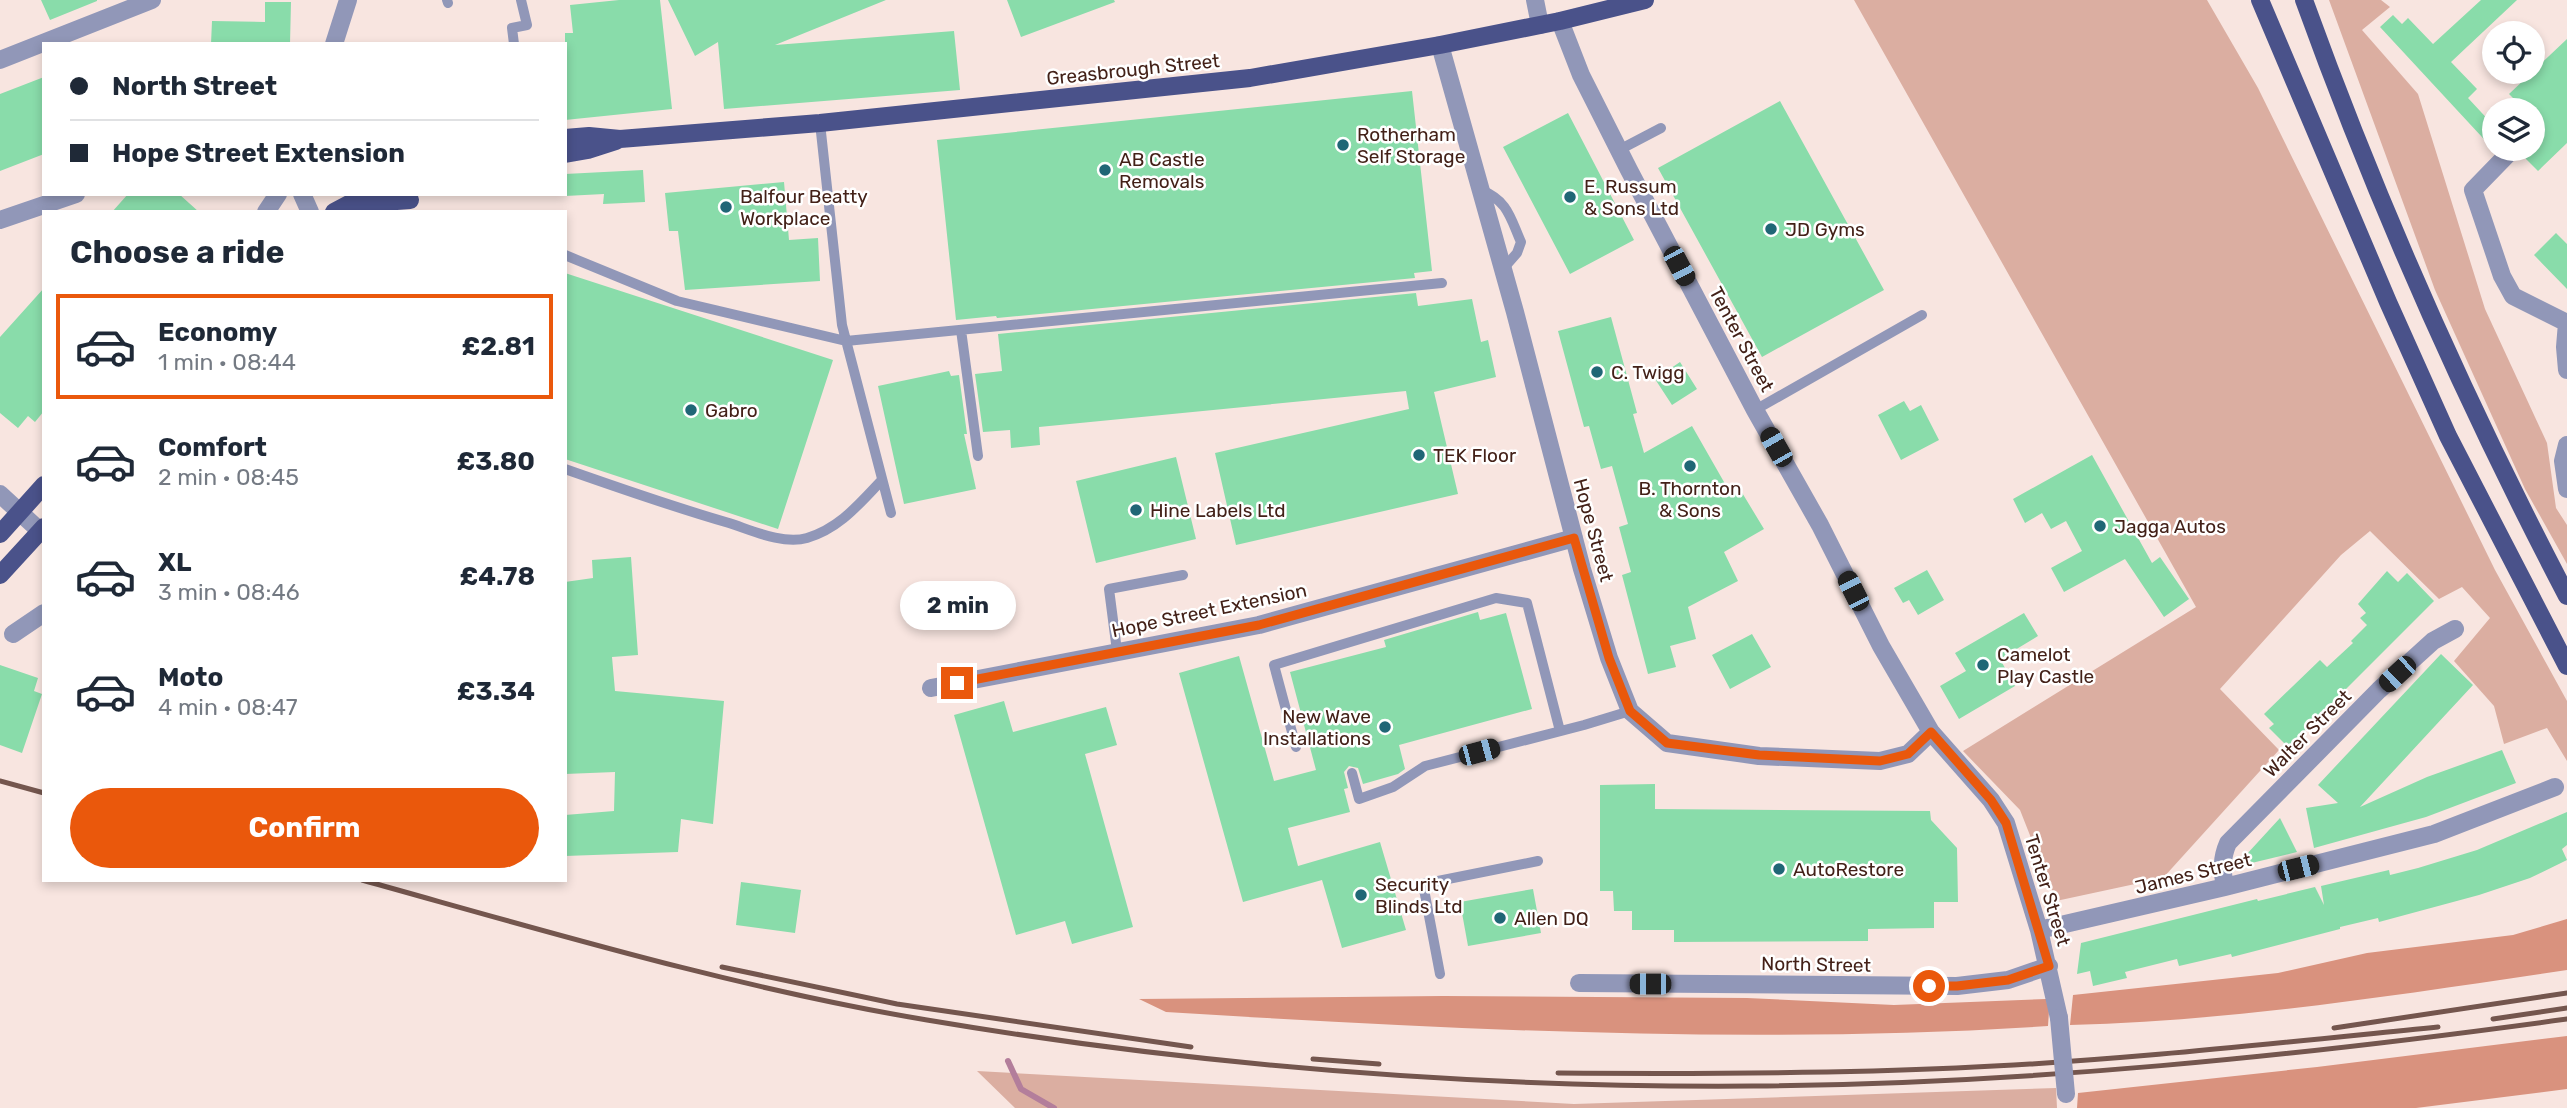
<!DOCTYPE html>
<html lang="en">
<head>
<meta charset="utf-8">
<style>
  body { margin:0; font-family:Rubik,sans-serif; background:#f2f2f3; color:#1f2937; height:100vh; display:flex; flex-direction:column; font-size:26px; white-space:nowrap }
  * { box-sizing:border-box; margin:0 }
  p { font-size:23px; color:#747a83 }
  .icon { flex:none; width:38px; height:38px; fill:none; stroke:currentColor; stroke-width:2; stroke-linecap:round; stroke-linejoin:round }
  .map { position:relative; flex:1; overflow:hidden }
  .details { position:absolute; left:42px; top:210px; width:525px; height:672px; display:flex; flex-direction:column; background:#fff; border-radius:0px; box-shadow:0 4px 10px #0003 }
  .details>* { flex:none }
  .top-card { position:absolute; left:42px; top:42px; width:525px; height:154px; border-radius:0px; box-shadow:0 4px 10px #0003; display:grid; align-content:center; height:154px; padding:0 28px; background:#fff }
  .fabs { position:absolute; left:2482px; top:21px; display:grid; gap:14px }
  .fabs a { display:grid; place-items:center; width:63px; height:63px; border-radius:50%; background:#fff; box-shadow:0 4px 10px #0003; font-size:35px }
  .end { position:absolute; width:32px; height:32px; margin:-16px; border:9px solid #ea580c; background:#fff; box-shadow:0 0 0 4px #fff }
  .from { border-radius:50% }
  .bubble { position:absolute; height:49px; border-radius:24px; background:#fff; box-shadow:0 4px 10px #0003; font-size:23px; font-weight:700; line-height:49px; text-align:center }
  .car { position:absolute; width:21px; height:42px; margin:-21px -10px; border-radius:9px; box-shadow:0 0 5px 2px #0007; background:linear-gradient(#222 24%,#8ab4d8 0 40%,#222 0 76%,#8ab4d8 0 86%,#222 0) }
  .top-card b { display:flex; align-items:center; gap:24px; height:66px; font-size:26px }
  .top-card b+b { border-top:2px solid #e0e1e3 }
  .top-card i { width:18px; height:18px; background:#1f2937 }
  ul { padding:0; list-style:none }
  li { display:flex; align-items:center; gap:21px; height:105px; margin:0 14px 10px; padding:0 14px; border:4px solid transparent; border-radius:0px }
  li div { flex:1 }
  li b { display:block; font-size:26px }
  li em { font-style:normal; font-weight:700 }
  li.active { border-color:#ea580c }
  li>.icon { width:63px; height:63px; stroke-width:1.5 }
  h2 { padding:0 28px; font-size:32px; line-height:84px }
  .button { display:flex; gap:14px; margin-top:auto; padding:14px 28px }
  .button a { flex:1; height:80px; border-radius:42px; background:#ea580c; color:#fff; font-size:28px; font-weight:700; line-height:80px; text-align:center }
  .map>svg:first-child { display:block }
  .green { fill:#dbaea1 }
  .forest { fill:#d9927e }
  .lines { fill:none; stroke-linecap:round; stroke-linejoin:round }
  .stream { stroke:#b37e9b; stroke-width:6 }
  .building { fill:#89dcaa }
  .lane { stroke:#9197b8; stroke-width:10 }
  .street { stroke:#9197b8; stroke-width:18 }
  .primary { stroke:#4a528a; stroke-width:18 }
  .rail { stroke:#74564e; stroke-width:5 }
  .street-bridge { stroke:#9197b8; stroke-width:18 }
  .route { stroke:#ea580c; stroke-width:9 }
  .poi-dot { fill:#206676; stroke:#fff; stroke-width:2.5 }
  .labels { text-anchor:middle; stroke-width:5; stroke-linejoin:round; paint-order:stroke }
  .street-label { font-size:19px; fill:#432118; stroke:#fff }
  .poi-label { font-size:19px; fill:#432118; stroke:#fff; text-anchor:start }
</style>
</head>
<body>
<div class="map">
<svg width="2567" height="1108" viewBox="0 0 2567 1108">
  <rect width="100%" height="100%" fill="#f8e5e0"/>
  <path class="green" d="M 1854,0 L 2207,0 L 2258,88 L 2495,570 L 2567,701 L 2567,761 L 2547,728 L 2504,744 L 2494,706 L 2454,661 L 2490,618 L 2462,587 L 2439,599 L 2370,531 L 2341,555 L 2220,689 L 2279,750 L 2163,878 L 2056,901 L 2020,810 L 1963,751 L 2196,607 Z
    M 2329,0 L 2381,0 L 2390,7 L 2362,30 L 2418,94 L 2485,309 L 2547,443 L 2556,508 L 2567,525 L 2567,564 L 2525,489 L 2435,290 Z
    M 977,1071 L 1574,1104 L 2056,1088 L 2057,1108 L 1015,1108 Z"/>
  <path class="forest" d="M 2567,919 L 2567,970 C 2402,994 2236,1021 2070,1025 L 2073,995 L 2278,973 L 2367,953 L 2513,935 Z
    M 1443,996 L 1747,998 L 1894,1005 L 2046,999 L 2049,1011 L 2048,1026 C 1754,1045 1460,1030 1166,1012 L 1139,999 Z
    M 2567,1036 L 2567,1089 L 2416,1108 L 2077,1108 L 2078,1093 L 2317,1067 Z"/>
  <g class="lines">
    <path class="stream" d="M 1008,1061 L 1021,1089 L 1054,1108"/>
  </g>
  <path class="building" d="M 41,0 L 97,0 L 97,1 L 50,20 Z
    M 619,0 L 660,0 L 672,109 L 565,120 L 565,33 L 573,33 L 570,5 Z
    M 668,0 L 886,0 L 775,45 L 954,31 L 960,90 L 724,109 L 718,42 L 695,56 Z
    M 1007,0 L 1114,0 L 1115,2 L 1021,37 Z
    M 2481,0 L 2517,0 L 2451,62 L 2477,89 L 2468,98 L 2494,126 L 2494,150 L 2380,27 L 2393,15 L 2402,24 L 2408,18 L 2433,44 Z
    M 265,2 L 291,2 L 290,44 L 211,44 L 212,21 L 265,22 Z
    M 2567,39 L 2567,143 L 2538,171 L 2521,154 L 2526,149 L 2532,149 L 2532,143 L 2544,131 L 2532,118 L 2532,110 L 2525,110 L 2509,94 Z
    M 44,77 L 44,154 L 0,171 L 0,94 Z
    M 1412,91 L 1432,271 L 1414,273 L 1415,278 L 997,318 L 996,316 L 956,320 L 937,140 Z
    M 1780,101 L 1884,290 L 1762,357 L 1658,168 Z
    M 1568,113 L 1634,240 L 1570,274 L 1503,147 Z
    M 643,170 L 645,202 L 603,204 L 604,194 L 565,196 L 565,174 Z
    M 784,182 L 789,240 L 818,238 L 820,281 L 685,290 L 678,231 L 669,231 L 665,193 Z
    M 128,194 L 179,194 L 199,212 L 112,212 Z
    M 2556,233 L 2567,244 L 2567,289 L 2534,255 Z
    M 565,273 L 833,360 L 778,529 L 565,459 Z
    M 44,288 L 44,411 L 35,422 L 28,416 L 18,428 L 0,413 L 0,337 Z
    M 1416,293 L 1418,306 L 1472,299 L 1481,342 L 1488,340 L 1496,377 L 1434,392 L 1458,494 L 1236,545 L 1215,453 L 1409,409 L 1406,391 L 1039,427 L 1040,445 L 1011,448 L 1010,430 L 983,432 L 975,374 L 1002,371 L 998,334 Z
    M 1611,317 L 1637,413 L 1633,414 L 1644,453 L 1692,426 L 1732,496 L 1741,491 L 1764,529 L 1724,552 L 1738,581 L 1688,607 L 1696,639 L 1670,646 L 1676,667 L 1648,674 L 1622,575 L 1631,572 L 1619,527 L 1628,524 L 1612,466 L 1601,469 L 1589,426 L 1584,427 L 1558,331 Z
    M 1680,362 L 1697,389 L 1672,405 L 1655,379 Z
    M 949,371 L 951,376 L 959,375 L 967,434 L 964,434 L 976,489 L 904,504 L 878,386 Z
    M 1904,401 L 1910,411 L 1921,405 L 1939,440 L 1901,460 L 1878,415 Z
    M 2092,455 L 2152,563 L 2160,557 L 2189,599 L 2164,617 L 2125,559 L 2064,592 L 2051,568 L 2082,551 L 2066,521 L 2051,529 L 2042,513 L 2025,523 L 2013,499 Z
    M 1176,457 L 1196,539 L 1096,563 L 1076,481 Z
    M 631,557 L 638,655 L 612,657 L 615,691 L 724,701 L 713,824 L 681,819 L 678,852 L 565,856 L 565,815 L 614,811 L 615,772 L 565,774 L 565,582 L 593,578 L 592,560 Z
    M 1927,570 L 1944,600 L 1918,615 L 1909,600 L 1903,603 L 1894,588 Z
    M 2387,571 L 2398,582 L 2407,573 L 2434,601 L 2288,747 L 2269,728 L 2274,724 L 2264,714 L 2320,660 L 2327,667 L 2353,643 L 2351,641 L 2367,625 L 2360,618 L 2366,613 L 2358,604 Z
    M 1478,612 L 1480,620 L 1506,613 L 1532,709 L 1399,745 L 1405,769 L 1398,774 L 1363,784 L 1358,768 L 1349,766 L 1344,772 L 1348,788 L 1344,789 L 1350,812 L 1288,828 L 1298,866 L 1380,842 L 1406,930 L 1342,948 L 1322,880 L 1243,902 L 1179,673 L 1239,656 L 1274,781 L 1316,770 L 1290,672 L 1386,647 L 1384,640 Z
    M 2024,613 L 2038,636 L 2000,659 L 2015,686 L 1959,719 L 1940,686 L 1966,671 L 1955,653 Z
    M 1752,634 L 1771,667 L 1730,689 L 1712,655 Z
    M 2441,654 L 2473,685 L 2360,807 L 2427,777 L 2502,750 L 2516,783 L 2426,817 L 2314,848 L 2306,808 L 2338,803 L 2318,785 Z
    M 0,665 L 38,678 L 34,691 L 42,694 L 22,753 L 0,745 Z
    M 1004,701 L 1013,732 L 1106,707 L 1117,745 L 1085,754 L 1133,927 L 1072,944 L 1065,921 L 1016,935 L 954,715 Z
    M 1655,784 L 1655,809 L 1930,811 L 1931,820 L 1957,848 L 1958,902 L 1934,902 L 1934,928 L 1868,929 L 1868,941 L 1674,942 L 1674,930 L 1632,930 L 1632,911 L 1614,911 L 1613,891 L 1600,891 L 1600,785 Z
    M 2567,812 L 2567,845 L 2562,849 L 2567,860 L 2530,878 L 2479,895 L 2379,922 L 2378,918 L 2340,927 L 2340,929 L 2232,957 L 2231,954 L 2179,966 L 2177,959 L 2125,972 L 2127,978 L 2093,986 L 2090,971 L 2077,974 L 2081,943 L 2257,899 L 2258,901 L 2315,887 L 2324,905 L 2321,886 L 2389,870 L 2390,875 L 2418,868 L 2477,850 Z
    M 2280,818 L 2297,852 L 2235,867 Z
    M 741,882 L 801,890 L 795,933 L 736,925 Z
    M 1533,889 L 1541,933 L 1468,946 L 1460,902 Z"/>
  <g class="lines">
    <path class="lane" d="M 447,0 L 448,3
      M 514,44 L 512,28 L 527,25 L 521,0
      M 820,123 L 842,325 L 891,513
      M 1619,150 L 1661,128
      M 1481,190 C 1508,201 1510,217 1521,242 L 1517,253 L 1503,269
      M 565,255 L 677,301 L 846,341 L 1442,283
      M 961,330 L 978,456
      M 1755,410 L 1922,315
      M 565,469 C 619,488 673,507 729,523 C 751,530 783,545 807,538 C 840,528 859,504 882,480
      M 1117,651 L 1109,589 L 1183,575
      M 1296,747 L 1274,665 L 1496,598 L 1527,603 L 1560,731
      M 1352,773 L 1359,799 L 1393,787 L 1425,766 L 1584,725 L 1630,711
      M 1440,974 L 1423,884 L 1538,861"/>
    <path class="street" d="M 1535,0 L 1540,25
      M 1560,21 L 1581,75 L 1629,170 L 1755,410 L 1820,525 L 1881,646 L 1931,732 L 1991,800 L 2006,823 L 2039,930 L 2059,1018
      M 334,44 L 348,0
      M 1440,45 L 1515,312 L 1582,569 L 1609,658 L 1630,711 L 1667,743 L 1759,756 L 1880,761 L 1908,754 L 1931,732
      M 0,60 L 152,0
      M 2508,154 L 2473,190 L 2502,276 L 2513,296 L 2567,323
      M 302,194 L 310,212
      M 266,212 L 278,194
      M 0,220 L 76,194
      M 2567,323 L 2565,347 L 2567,370
      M 2567,445 L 2563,461 L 2567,489
      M 0,494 L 40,531
      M 13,634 L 44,613
      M 931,688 L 1259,625 L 1574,538
      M 2225,887 C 2222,871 2221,859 2228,843 L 2379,690 L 2433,641 L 2455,629
      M 2039,930 L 2225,887 L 2434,834 L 2555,787
      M 1579,983 L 1957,986 L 2008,980 L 2049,966"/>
    <path class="primary" d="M 2260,0 L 2388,302 L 2448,436 L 2567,666
      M 2304,0 C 2378,205 2466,403 2567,596
      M 565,138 L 589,136 L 620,139 L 820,123 L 1250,78 L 1440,45 L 1560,21 L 1645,0
      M 565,154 L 588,150 L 616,141
      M 334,212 L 368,194
      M 365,212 L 383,202 L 410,200
      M 0,534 L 44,485
      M 0,575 L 44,527"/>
    <path class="rail" d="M 0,781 L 44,793
      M 362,880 C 549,932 736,988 927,1020 C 1200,1066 1476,1088 1753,1086 C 2026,1084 2297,1056 2567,1019
      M 722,967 L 897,1004 L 1191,1047
      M 2493,1019 L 2567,1008
      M 2334,1028 L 2567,993
      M 1313,1059 L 1379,1064
      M 1558,1073 C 1690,1074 1823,1074 1956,1068 C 2117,1061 2277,1043 2438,1027"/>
    <path class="street-bridge" d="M 2059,1018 L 2066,1094"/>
  </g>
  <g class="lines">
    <path class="route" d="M 957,683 L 1259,625 L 1574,538 L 1609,658 L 1630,711 L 1667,743 L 1759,755 L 1880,761 L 1908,754 L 1931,732 L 1991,800 L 2006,823 L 2049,966 L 2008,980 L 1957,986 L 1929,986"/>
  </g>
  <g class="poi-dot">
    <circle cx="1343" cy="145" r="7"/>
    <circle cx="1105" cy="170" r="7"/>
    <circle cx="1570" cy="197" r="7"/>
    <circle cx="726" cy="207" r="7"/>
    <circle cx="1771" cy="229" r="7"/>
    <circle cx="1597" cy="372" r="7"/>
    <circle cx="691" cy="410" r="7"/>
    <circle cx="1419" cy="455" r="7"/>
    <circle cx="1690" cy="466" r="7"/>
    <circle cx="1136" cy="510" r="7"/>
    <circle cx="2100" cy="526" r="7"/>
    <circle cx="1983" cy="665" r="7"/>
    <circle cx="1385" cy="727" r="7"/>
    <circle cx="1779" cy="869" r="7"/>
    <circle cx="1361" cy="895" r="7"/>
    <circle cx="1500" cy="918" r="7"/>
  </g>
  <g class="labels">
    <g class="street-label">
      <text transform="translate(1133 69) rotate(-6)" y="7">Greasbrough Street</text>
      <text transform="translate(1742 339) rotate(62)" y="7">Tenter Street</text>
      <text transform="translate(1594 530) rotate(75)" y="7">Hope Street</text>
      <text transform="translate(1209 610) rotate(-12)" y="7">Hope Street Extension</text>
      <text transform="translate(2307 733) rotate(-45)" y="7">Walter Street</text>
      <text transform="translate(2193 873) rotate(-14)" y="7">James Street</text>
      <text transform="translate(2048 890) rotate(73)" y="7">Tenter Street</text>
      <text transform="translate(1816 964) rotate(1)" y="7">North Street</text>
    </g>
    <g class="poi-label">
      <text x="1357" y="141">Rotherham<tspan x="1357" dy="22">Self Storage</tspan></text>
      <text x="1119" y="166">AB Castle<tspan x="1119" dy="22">Removals</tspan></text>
      <text x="1584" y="193">E. Russum<tspan x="1584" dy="22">&amp; Sons Ltd</tspan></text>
      <text x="740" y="203">Balfour Beatty<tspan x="740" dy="22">Workplace</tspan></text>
      <text x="1785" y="236">JD Gyms</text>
      <text x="1611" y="379">C. Twigg</text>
      <text x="705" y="417">Gabro</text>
      <text x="1433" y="462">TEK Floor</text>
      <text x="1690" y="495" text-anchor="middle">B. Thornton<tspan x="1690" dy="22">&amp; Sons</tspan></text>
      <text x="1150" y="517">Hine Labels Ltd</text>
      <text x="2114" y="533">Jagga Autos</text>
      <text x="1997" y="661">Camelot<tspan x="1997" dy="22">Play Castle</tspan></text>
      <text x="1371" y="723" text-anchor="end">New Wave<tspan x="1371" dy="22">Installations</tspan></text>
      <text x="1793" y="876">AutoRestore</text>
      <text x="1375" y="891">Security<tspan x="1375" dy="22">Blinds Ltd</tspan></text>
      <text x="1514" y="925">Allen DQ</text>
    </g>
  </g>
</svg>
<div class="fabs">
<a><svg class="icon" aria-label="locate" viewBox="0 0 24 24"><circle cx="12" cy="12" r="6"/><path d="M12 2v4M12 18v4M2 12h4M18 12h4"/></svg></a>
<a><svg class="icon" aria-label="layers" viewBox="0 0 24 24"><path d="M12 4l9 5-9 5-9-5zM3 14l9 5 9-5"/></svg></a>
</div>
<i class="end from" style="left:1929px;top:986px"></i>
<i class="end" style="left:957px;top:683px"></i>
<div class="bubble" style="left:900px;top:581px;width:116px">2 min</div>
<i class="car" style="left:1679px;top:266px;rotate:152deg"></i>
<i class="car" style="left:1776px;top:447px;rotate:330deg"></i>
<i class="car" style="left:1853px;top:591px;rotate:333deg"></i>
<i class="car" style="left:2397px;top:674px;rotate:227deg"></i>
<i class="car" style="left:1479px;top:752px;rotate:75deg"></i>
<i class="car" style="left:2298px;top:868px;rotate:76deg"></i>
<i class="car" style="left:1650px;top:984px;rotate:270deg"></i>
<div class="top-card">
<b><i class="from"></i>North Street</b>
<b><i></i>Hope Street Extension</b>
</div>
<section class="details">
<h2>Choose a ride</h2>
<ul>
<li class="active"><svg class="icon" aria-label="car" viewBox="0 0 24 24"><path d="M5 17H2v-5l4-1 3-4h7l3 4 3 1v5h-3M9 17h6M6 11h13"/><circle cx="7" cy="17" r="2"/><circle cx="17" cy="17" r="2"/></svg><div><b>Economy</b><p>1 min · 08:44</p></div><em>£2.81</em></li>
<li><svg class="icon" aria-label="car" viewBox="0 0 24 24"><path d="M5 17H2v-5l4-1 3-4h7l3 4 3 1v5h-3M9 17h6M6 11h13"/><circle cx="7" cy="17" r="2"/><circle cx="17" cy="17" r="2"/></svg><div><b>Comfort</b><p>2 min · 08:45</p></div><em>£3.80</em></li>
<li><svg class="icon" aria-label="car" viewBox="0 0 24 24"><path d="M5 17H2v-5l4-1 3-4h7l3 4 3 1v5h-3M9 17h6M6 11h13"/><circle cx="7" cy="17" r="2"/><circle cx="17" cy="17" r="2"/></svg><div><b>XL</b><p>3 min · 08:46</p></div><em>£4.78</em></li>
<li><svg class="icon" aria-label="car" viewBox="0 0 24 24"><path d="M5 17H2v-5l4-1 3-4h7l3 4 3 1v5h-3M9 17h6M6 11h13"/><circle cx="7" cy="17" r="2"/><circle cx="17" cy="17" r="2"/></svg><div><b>Moto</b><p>4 min · 08:47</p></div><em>£3.34</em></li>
</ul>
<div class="button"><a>Confirm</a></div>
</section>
</div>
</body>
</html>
